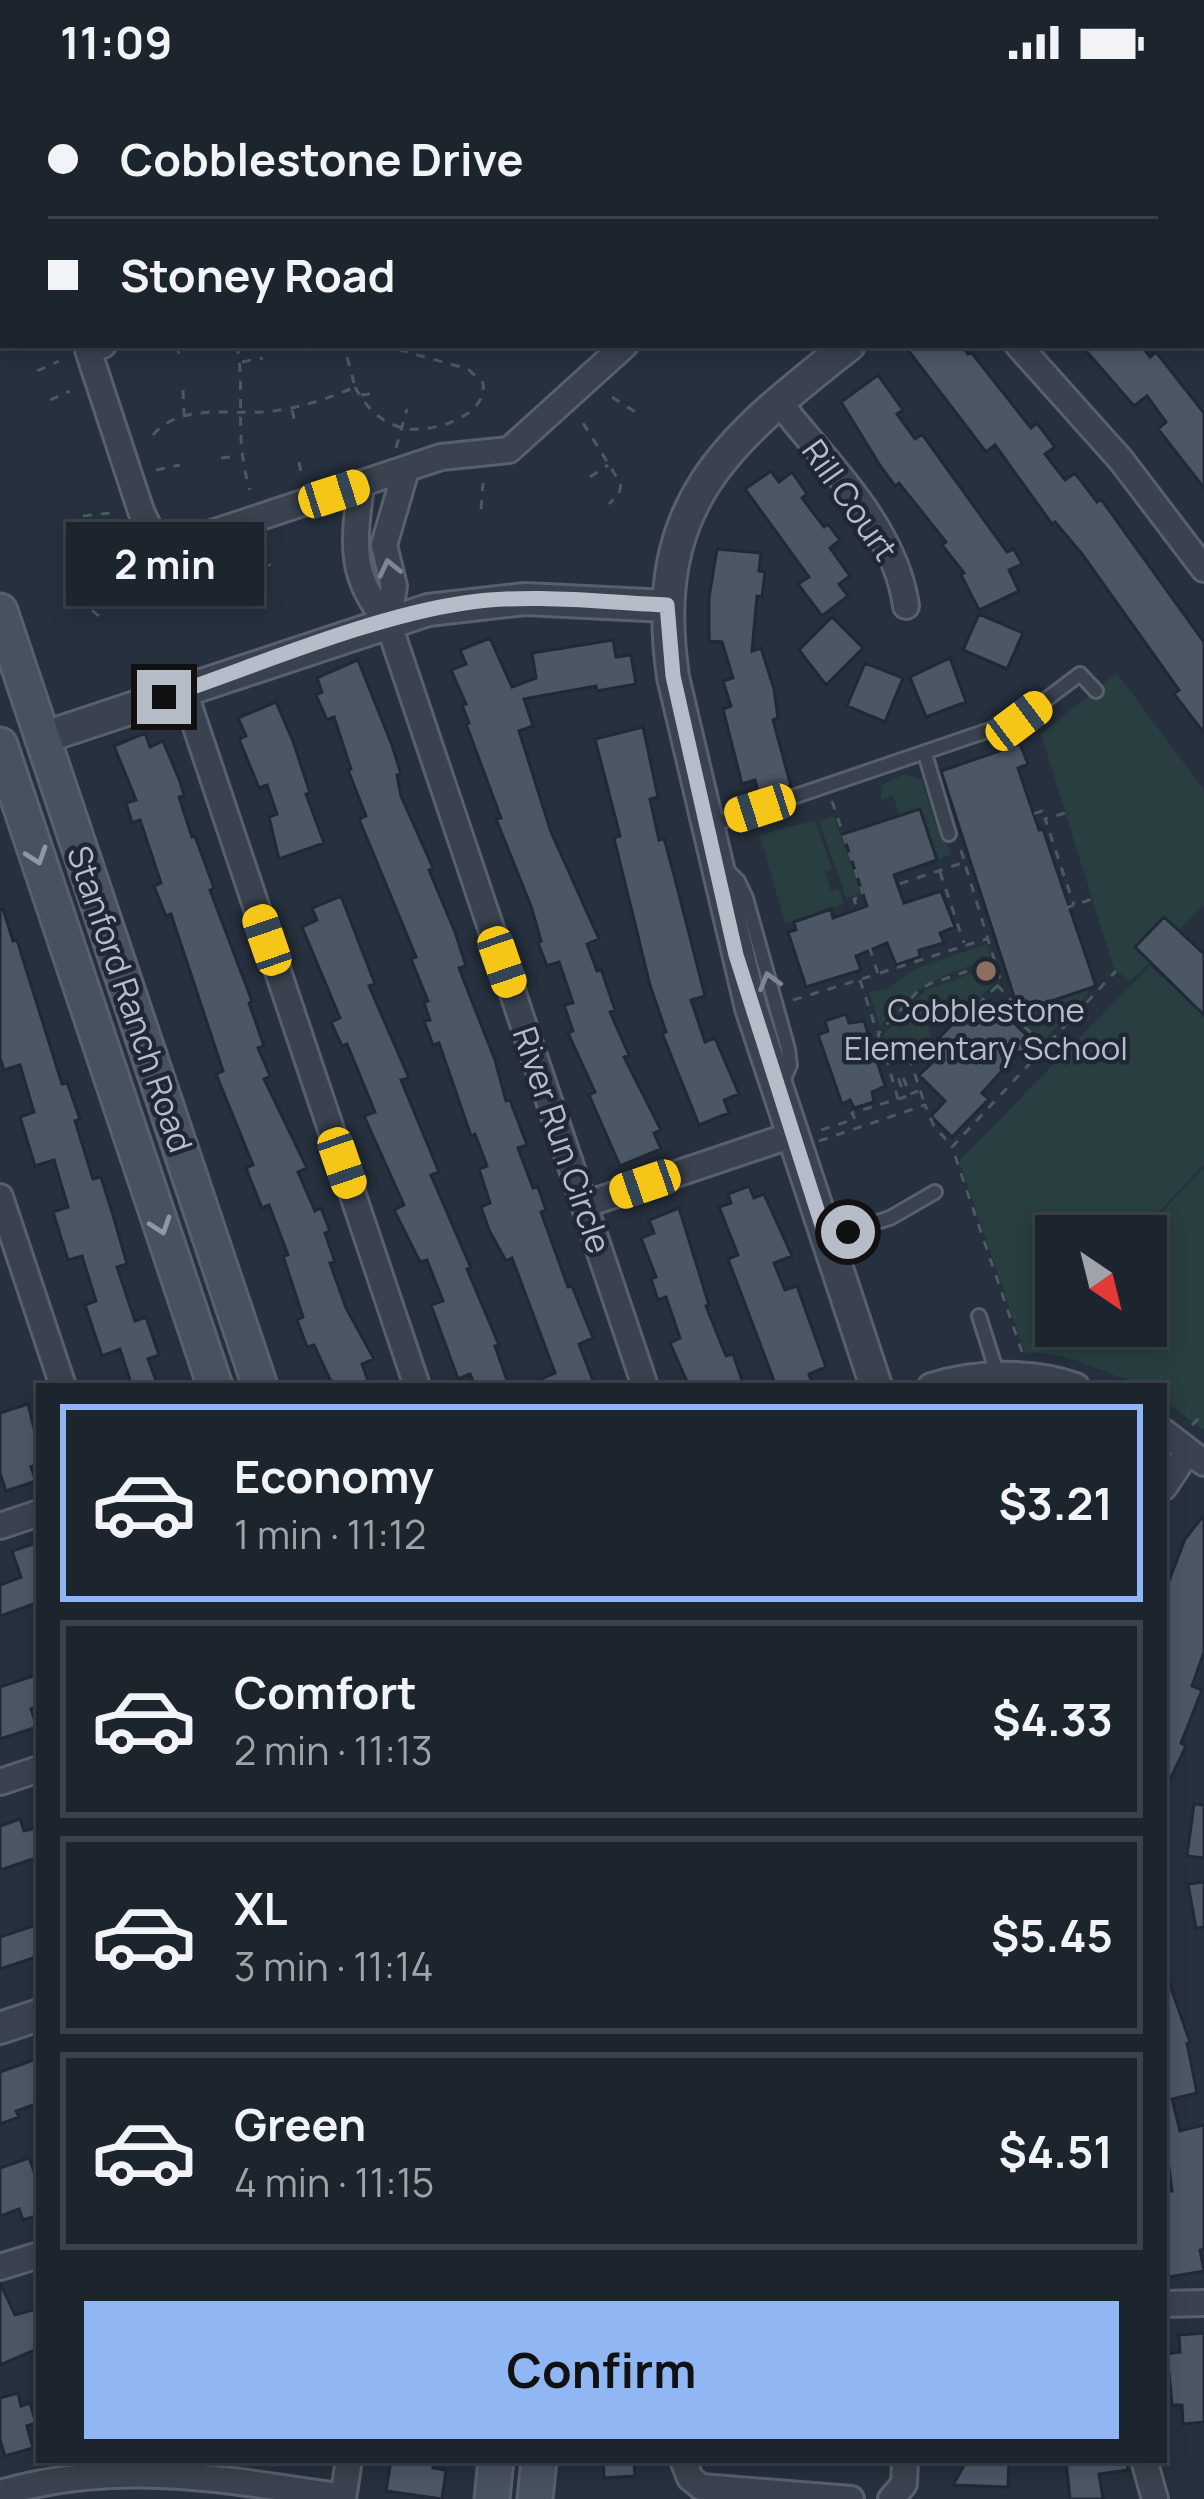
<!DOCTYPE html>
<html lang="en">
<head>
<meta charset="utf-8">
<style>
  body { margin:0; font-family:Manrope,sans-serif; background:#29303a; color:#f1f3f6; height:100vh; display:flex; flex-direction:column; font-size:45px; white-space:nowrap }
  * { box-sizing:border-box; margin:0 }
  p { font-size:39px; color:#a0a4aa }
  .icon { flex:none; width:66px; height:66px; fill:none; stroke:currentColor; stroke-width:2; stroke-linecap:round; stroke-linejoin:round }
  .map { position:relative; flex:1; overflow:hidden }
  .side { position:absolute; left:36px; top:1299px; width:1131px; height:1080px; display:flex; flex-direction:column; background:#1c242e; border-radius:0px; box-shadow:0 6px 18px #0003,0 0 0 3px #3a414a }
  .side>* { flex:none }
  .hud { position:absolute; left:0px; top:0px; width:1206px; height:264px; box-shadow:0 6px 18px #0003,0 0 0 3px #3a414a; display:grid; align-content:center; height:264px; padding:0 48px; background:#1c242e }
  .needle { width:78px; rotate:145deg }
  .tools { position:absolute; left:1035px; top:1131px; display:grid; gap:24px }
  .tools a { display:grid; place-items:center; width:132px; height:132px; border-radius:0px; background:#1c242e; box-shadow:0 6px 18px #0003,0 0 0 3px #3a414a; font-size:60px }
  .end { position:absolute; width:54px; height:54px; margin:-27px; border:15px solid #b6bdc9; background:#111; box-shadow:0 0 0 6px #111 }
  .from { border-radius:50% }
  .bubble { position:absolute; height:84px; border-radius:0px; background:#1c242e; box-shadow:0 6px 18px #0003,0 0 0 3px #3a414a; font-size:39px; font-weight:700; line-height:84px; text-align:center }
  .car { position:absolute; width:36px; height:72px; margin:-36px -18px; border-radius:15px; box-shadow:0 0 9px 3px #0007; background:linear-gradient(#f5c518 24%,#345 0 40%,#f5c518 0 76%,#345 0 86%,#f5c518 0) }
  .hud b { display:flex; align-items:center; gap:42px; height:114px; font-size:45px }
  .hud b+b { border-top:3px solid #3a414a }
  .hud i { width:30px; height:30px; background:#f1f3f6 }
  ul { padding:21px 0 0; list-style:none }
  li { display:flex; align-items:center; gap:36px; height:198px; margin:0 24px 18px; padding:0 24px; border:6px solid #3a414a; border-radius:0px }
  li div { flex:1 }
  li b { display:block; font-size:45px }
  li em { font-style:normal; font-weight:700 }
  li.active { border-color:#90b7f3 }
  li>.icon { width:108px; height:108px; stroke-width:1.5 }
  .primary-button { display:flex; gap:24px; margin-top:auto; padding:24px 48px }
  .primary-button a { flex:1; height:138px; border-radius:0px; background:#90b7f3; color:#111; font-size:48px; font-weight:700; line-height:138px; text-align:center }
  .status { display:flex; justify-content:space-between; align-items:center; height:84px; padding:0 60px; background:#1c242e; direction:ltr }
  .status svg { height:33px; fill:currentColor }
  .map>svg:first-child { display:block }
  .green { fill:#293e40 }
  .building { fill:#4c5766; stroke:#202935; stroke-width:3 }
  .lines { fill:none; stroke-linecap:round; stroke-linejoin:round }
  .service-casing { stroke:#57606c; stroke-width:18 }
  .minor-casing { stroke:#57606c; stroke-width:30 }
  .tertiary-casing { stroke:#57606c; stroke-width:36 }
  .secondary-casing { stroke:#57606c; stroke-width:39 }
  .path { stroke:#485b5e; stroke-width:3; stroke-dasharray:9 9; stroke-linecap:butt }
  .service { stroke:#39424e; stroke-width:12 }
  .minor { stroke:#39424e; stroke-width:24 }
  .tertiary { stroke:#39424e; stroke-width:30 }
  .secondary { stroke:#485160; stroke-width:33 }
  .oneway { stroke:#7e8692 }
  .oneway2 { stroke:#9097a4 }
  .route { stroke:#b6bdc9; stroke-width:15 }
  .education-dot { fill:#8d6e63; stroke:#1e2733; stroke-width:4.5 }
  .labels { text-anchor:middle; stroke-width:9; stroke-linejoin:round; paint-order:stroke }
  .street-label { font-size:33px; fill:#b6bdc9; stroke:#1e2733 }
  .poi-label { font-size:33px; fill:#b6bdc9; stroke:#1e2733 }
</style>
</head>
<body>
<div class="status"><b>11:09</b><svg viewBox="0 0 49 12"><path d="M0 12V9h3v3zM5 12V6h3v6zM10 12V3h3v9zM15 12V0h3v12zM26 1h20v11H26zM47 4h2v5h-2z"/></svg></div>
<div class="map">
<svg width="1204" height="2415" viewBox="0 0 1204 2415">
  <rect width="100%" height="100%" fill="#26303e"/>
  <path class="green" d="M 1117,589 L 1204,706 L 1204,821 L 1179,846 L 1163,833 L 1136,862 L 1150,878 L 1130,897 L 1114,885 L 1041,650 Z
    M 904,690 L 922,696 L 941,755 L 946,754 L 951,771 L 937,776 L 920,726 L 900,732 L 893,712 L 881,716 L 882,701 Z
    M 834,732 L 861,809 L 846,814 L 819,737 Z
    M 815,736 L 832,785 L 825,788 L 831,807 L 839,805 L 844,820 L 785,840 L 760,751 Z
    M 987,860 L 991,874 C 934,895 921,897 880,942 L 869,908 L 888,904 L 915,885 Z
    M 993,882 L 996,897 L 967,927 L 947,922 L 933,931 L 928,943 L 934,962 L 921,975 L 920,982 L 913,961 L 887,969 L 882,952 L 926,906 Z
    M 1150,882 L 1204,932 L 1204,1080 L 1136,1152 L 1056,1152 L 1056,1242 L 1146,1242 L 1146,1152 L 1139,1152 L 1204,1084 L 1204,1346 L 1164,1317 L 1164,1302 C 1117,1302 1076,1265 1025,1269 L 959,1077 Z
    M 1088,905 L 1087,911 L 1043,957 L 1024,940 L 1020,927 Z"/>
  <path class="building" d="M 904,261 L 961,261 L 968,270 L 971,268 L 1031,344 L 1037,339 L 1055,363 L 1045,370 L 1065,396 L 1075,389 L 1097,418 L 1101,415 L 1204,558 L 1204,649 L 1174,610 L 1179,606 L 1082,470 L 1055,438 L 1052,440 L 995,361 L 986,368 Z
    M 1081,261 L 1141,261 L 1150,273 L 1156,268 L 1204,329 L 1204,404 L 1158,345 L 1166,338 L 1147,312 L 1134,322 Z
    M 878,291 L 903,326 L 897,330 L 915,355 L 922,350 L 1007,468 L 1014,465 L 1022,480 L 1009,486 L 1019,507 L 979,526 L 961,491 L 964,489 L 942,461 L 946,458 L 899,399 L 895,402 L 881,383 L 841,318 Z
    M 771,387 L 779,398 L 792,388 L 807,410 L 802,414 L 824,443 L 828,440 L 840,456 L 830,464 L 850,492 L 839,500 L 848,512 L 822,532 L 798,500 L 809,493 L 745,405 Z
    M 717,465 L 761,469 L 759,487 L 765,488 L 762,513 L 757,512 L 752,567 L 761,564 L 774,605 L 778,634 L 773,636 L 791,702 L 759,711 L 755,696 L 742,700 L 723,625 L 731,622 L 723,597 L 733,594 L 722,558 L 709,557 L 709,513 Z
    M 979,530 L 1023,549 L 1007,585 L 963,566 Z
    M 832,533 L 863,564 L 826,601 L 799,566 Z
    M 490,554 L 512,603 L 536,594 L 532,569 L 613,556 L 616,573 L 631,571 L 636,600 L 597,607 L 596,602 L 524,615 L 533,642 L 519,647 L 551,748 L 599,855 L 587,860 L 597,887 L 601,885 L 615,926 L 610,928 L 629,971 L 624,973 L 661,1046 L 654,1049 L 661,1065 L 620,1082 L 589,1011 L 595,1008 L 568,949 L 573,947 L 564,921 L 573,919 L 559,878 L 547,882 L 538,859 L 541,857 L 532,825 L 496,735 L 501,734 L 466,640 L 469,639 L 462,621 L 466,620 L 451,586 L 466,580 L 460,566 Z
    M 950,574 L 966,618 L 926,633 L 910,593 Z
    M 358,576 L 392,661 L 401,690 L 397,691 L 401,712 L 433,784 L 429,786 L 455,848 L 466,882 L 459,884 L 495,976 L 506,1017 L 510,1016 L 527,1061 L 518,1064 L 533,1104 L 538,1103 L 546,1126 L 541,1128 L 568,1203 L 572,1202 L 593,1254 L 579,1260 L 595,1302 L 526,1302 L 555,1289 L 512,1174 L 506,1177 L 489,1146 L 481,1123 L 490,1119 L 479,1085 L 487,1082 L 475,1050 L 471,1052 L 439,959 L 433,961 L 424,937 L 430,936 L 424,919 L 428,917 L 411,875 L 416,873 L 359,735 L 366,732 L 348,686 L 351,685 L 334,633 L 327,636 L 316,611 L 322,608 L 317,594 Z
    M 865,579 L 903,594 L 885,638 L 847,622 Z
    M 276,618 L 293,657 L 310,709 L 306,710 L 324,759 L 279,775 L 269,733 L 277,730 L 267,701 L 259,704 L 239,655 L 246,652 L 238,634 Z
    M 643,643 L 658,713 L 650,715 L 659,756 L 664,754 L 673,787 L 705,912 L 691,916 L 705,958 L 715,954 L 739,1010 L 724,1016 L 729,1029 L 699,1041 L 662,949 L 666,948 L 650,901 L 614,754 L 620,752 L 595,655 Z
    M 145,649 L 150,663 L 163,657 L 179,695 L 184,711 L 179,713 L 192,753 L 195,752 L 214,804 L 210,806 L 252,917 L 249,919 L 264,962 L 258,964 L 270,992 L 264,995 L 307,1084 L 298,1088 L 315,1127 L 321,1124 L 330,1147 L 325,1149 L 335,1178 L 330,1179 L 346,1224 L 374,1275 L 362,1280 L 370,1302 L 333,1302 L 314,1261 L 307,1263 L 297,1236 L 303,1233 L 283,1172 L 288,1171 L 269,1121 L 262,1124 L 246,1084 L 253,1081 L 216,990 L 223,987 L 171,830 L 166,832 L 154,802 L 161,799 L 140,736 L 132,739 L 126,719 L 136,716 L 114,662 Z
    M 1020,660 L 1028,680 L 1018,684 L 1039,746 L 1043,745 L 1096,902 L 1019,928 L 941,687 Z
    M 920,725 L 937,776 L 894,791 L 904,819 L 941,807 L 955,843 L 940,849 L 944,859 L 919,866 L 920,873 L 896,881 L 887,859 L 856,872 L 861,886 L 806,903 L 788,848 L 796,846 L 794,838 L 831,825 L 833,834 L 867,822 L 843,750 Z
    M 341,812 L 375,900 L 369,902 L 409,994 L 401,996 L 439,1088 L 431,1091 L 471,1184 L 467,1185 L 499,1261 L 495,1262 L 509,1302 L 475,1302 L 470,1290 L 458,1295 L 431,1221 L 443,1217 L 427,1176 L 420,1178 L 394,1126 L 404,1121 L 364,1032 L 375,1028 L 347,960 L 342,962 L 331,938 L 340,934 L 302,843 L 317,836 L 312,824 Z
    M 3,825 L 13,857 L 17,856 L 62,1000 L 67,998 L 80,1035 L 75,1037 L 93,1095 L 101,1093 L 113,1131 L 127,1180 L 117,1183 L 135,1237 L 146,1233 L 159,1271 L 148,1275 L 158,1302 L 132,1302 L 120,1265 L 102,1272 L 85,1221 L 96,1217 L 82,1172 L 68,1176 L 53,1128 L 68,1123 L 54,1076 L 35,1082 L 20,1033 L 34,1028 L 20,981 L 4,986 L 0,974 L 0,826 Z
    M 1164,833 L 1204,870 L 1204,931 L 1135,863 Z
    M 991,916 L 1039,964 L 1027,975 L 1019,968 L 982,1009 L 989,1015 L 952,1053 L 931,1032 L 945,1017 L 919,991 L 933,978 L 929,972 L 937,965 L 932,961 L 962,930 L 967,935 Z
    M 846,930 L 849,939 L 864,937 L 885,1002 L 872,1008 L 874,1018 L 854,1024 L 850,1016 L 842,1020 L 818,951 L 828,947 L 825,937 Z
    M 749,1102 L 754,1114 L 764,1110 L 792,1172 L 774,1179 L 785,1206 L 797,1202 L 826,1283 L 809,1290 L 813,1302 L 776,1302 L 728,1175 L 738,1171 L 719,1123 L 731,1119 L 728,1110 Z
    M 679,1124 L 709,1221 L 706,1222 L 726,1272 L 733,1270 L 744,1302 L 689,1302 L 670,1259 L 680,1254 L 666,1213 L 658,1216 L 651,1195 L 656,1193 L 641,1154 L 654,1149 L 649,1136 Z
    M 28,1320 L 39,1365 L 39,1380 L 31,1383 L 36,1397 L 6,1407 L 0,1389 L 0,1329 Z
    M 1204,1431 L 1204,1568 L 1192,1602 L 1202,1606 L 1181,1659 L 1186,1662 L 1164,1708 L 1164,1510 L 1185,1455 Z
    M 39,1458 L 39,1518 L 0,1532 L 0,1501 L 21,1493 L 12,1467 Z
    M 39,1590 L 39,1622 L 31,1625 L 37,1643 L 0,1655 L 0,1603 Z
    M 1194,1720 L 1204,1721 L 1204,1774 L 1187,1772 Z
    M 20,1735 L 24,1747 L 39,1743 L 39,1773 L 0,1786 L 0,1742 Z
    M 1204,1798 L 1204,1843 L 1196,1844 L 1188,1800 Z
    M 39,1840 L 39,1872 L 0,1885 L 0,1853 Z
    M 1166,1890 L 1190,1958 L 1187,1959 L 1197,2009 L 1172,2015 L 1180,2047 L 1204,2041 L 1204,2165 L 1200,2166 L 1204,2187 L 1169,2193 L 1164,2173 L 1164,2108 L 1172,2107 L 1167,2068 L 1164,2068 Z
    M 39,1974 L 39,2019 L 16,2027 L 19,2033 L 0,2040 L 0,1988 Z
    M 29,2074 L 34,2087 L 39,2086 L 39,2131 L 23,2136 L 19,2125 L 0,2132 L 0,2084 Z
    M 0,2199 L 15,2231 L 39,2224 L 39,2264 L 0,2281 Z
    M 1204,2249 L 1204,2338 L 1183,2340 L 1182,2321 L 1172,2321 L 1167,2270 L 1180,2268 L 1179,2251 Z
    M 18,2309 L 21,2322 L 30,2319 L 36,2339 L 27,2342 L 33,2364 L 5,2372 L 0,2356 L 0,2314 Z
    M 391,2376 L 435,2376 L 433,2384 L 446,2386 L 442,2415 L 386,2407 Z
    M 603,2376 L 634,2376 L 635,2392 L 604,2394 Z
    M 967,2376 L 1009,2376 L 1008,2403 L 953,2401 Z
    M 1066,2376 L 1127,2376 L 1128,2386 L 1099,2390 L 1103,2415 L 1070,2415 Z"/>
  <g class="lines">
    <defs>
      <path id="service" d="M 247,0 L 248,3
        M 176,3 L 176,0
        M 0,153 L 3,152
        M 925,670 L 949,750
        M 708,742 L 1019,636 L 1080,590 L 1096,607
        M 726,785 L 738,797 L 746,814 L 788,965 L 790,981 L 783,997
        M 828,1153 L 890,1134 L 935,1108
        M 979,1232 L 998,1292"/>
      <path id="minor" d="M 393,0 L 394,3
        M 644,0 L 646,3
        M 811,0 L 813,3
        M 1093,0 L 1096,3
        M 1203,130 L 1204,131
        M 103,261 L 88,266 L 141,427 L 150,446 L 179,460 L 441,373 L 509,366 L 625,261
        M 1018,261 L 1121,376 L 1204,485
        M 778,317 C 826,379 895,442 906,522
        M 361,401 C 354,458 348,492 388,538 L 394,502 L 384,461 L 406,386
        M 388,538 L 645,1302
        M 184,607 L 417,1302
        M 0,1113 L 63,1302
        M 584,1121 L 792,1051
        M 931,1302 C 977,1288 1030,1286 1076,1302
        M 1164,1348 L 1204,1379
        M 1164,1403 L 1188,1367
        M 0,1442 L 39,1429
        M 0,1698 L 39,1685
        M 0,2183 L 39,2171
        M 1164,2220 L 1204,2219
        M 683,2376 L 690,2394 L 701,2403 L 851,2415
        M 1144,2376 L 1155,2415
        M 0,2409 C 120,2375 223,2395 343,2413
        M 343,2415 L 349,2376
        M 891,2415 L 904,2400 L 905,2376"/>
      <path id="tertiary" d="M 849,261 C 725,359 648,420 673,593 L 751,924 L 876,1302
        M 42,654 L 428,526 L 525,515 L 667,522
        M 0,1944 L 39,1931"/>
      <path id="secondary" d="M 0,527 L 260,1302
        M 0,661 L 215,1302
        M 492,2415 L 496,2376
        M 535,2415 L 539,2376"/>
    </defs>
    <use href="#service" class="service-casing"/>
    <use href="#minor" class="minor-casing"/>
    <use href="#tertiary" class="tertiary-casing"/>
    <use href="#secondary" class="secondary-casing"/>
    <path class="path" d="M 285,0 L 286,3
      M 459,0 L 461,3
      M 150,3 L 150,0
      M 510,3 L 512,0
      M 603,3 L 608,0
      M 0,121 L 3,120
      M 0,182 L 3,181
      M 177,261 L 179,270
      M 237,261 C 246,312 233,352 250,406
      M 309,266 L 321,261
      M 242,278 L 263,274
      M 37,287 L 59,277
      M 355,303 C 366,324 383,341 408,345 C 434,348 488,332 483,299 L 468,285 L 382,261
      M 183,306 L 184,331
      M 361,311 L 378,309
      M 612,313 L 640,331
      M 50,316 L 70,307
      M 292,326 L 296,342
      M 583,339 L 621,400 L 619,410 L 609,420
      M 153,351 C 178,320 227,330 262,328 C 294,326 325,316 355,303 L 344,261
      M 396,364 L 407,325
      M 221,374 L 239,372
      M 299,378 L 302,394
      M 156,386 L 180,381
      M 590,393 L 608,381
      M 481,425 L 483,399
      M 83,432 L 110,429
      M 261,464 L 270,482
      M 96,490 L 114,499
      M 99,532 L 84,520 C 82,497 104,474 120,458
      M 832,717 L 863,810
      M 1065,729 L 1045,735 L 1074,821
      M 966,753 L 1042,727 L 1045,735
      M 940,788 L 964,859
      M 1064,838 L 1060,826 L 1092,815
      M 880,889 L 989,854
      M 860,896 L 877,948
      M 997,901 L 1011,916 L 1009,928 L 1044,961
      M 793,916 L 878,890 L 854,815 L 965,778 L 959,761
      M 965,933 L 1001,898 L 965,780
      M 885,972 L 878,950 L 916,909 L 929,900 L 995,878
      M 898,1015 L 905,1013 L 898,993 L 902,991 L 910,1010 L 918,1007
      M 821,1046 L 855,1035 L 852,1029 L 898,1015 L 886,973 L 907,967 L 925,1021
      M 819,1057 L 925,1021 L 934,1042 L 950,1060
      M 1022,1268 L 952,1063 L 1116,887
      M 1192,1341 L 1204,1329"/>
    <use href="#service" class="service"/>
    <use href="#minor" class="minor"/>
    <use href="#tertiary" class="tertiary"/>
    <use href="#secondary" class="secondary"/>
  </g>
  <defs><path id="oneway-chevron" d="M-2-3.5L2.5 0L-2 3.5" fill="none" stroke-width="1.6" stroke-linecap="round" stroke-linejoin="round" transform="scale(3)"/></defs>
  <g class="oneway">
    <use href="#oneway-chevron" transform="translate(389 484) rotate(-103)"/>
    <use href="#oneway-chevron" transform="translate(769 897) rotate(-106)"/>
  </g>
  <g class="oneway2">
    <use href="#oneway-chevron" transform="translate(37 772) rotate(71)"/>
    <use href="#oneway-chevron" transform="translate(161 1142) rotate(71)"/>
  </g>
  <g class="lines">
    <path class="route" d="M 164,613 C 256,582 369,533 464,519 C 531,509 600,518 667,521 L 673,592 L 736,871 L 826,1154 L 848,1148"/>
  </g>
  <circle class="education-dot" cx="986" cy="887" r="12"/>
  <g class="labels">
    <g class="street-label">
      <text transform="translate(850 416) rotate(55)" y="12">Rill Court</text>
      <text transform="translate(130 915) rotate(71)" y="12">Stanford Ranch Road</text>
      <text transform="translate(562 1056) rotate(71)" y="12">River Run Circle</text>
    </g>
    <g class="poi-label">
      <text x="986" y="938">Cobblestone<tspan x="986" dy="38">Elementary School</tspan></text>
    </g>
  </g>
</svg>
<div class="tools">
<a><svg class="needle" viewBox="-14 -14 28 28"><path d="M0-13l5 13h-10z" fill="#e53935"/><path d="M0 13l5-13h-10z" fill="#a0a4aa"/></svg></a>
</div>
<i class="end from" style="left:848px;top:1148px"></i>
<i class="end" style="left:164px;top:613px"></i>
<div class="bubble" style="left:66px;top:438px;width:198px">2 min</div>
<i class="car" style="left:334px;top:410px;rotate:72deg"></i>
<i class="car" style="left:1019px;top:637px;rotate:53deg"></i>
<i class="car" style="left:760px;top:724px;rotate:252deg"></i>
<i class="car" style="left:267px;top:856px;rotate:341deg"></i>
<i class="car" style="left:502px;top:878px;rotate:161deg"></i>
<i class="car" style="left:342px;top:1079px;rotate:161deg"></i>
<i class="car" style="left:645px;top:1100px;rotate:251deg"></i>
<div class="hud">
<b><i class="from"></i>Cobblestone Drive</b>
<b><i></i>Stoney Road</b>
</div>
<section class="side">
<ul>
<li class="active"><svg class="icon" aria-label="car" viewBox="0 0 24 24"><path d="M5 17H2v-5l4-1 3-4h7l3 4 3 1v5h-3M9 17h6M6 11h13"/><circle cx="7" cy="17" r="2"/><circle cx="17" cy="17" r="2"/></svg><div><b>Economy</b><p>1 min · 11:12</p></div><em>$3.21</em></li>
<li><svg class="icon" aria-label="car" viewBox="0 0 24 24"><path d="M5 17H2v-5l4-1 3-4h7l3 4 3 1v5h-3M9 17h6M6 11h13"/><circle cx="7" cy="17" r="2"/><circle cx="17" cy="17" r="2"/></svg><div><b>Comfort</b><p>2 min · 11:13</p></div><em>$4.33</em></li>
<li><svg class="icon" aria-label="car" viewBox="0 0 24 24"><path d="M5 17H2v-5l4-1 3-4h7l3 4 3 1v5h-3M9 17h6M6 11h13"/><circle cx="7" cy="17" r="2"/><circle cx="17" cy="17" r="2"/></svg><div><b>XL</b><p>3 min · 11:14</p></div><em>$5.45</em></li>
<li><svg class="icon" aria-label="car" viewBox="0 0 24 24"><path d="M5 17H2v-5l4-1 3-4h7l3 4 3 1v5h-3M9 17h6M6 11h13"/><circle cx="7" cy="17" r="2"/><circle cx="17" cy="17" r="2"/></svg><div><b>Green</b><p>4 min · 11:15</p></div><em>$4.51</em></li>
</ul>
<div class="primary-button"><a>Confirm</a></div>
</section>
</div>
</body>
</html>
